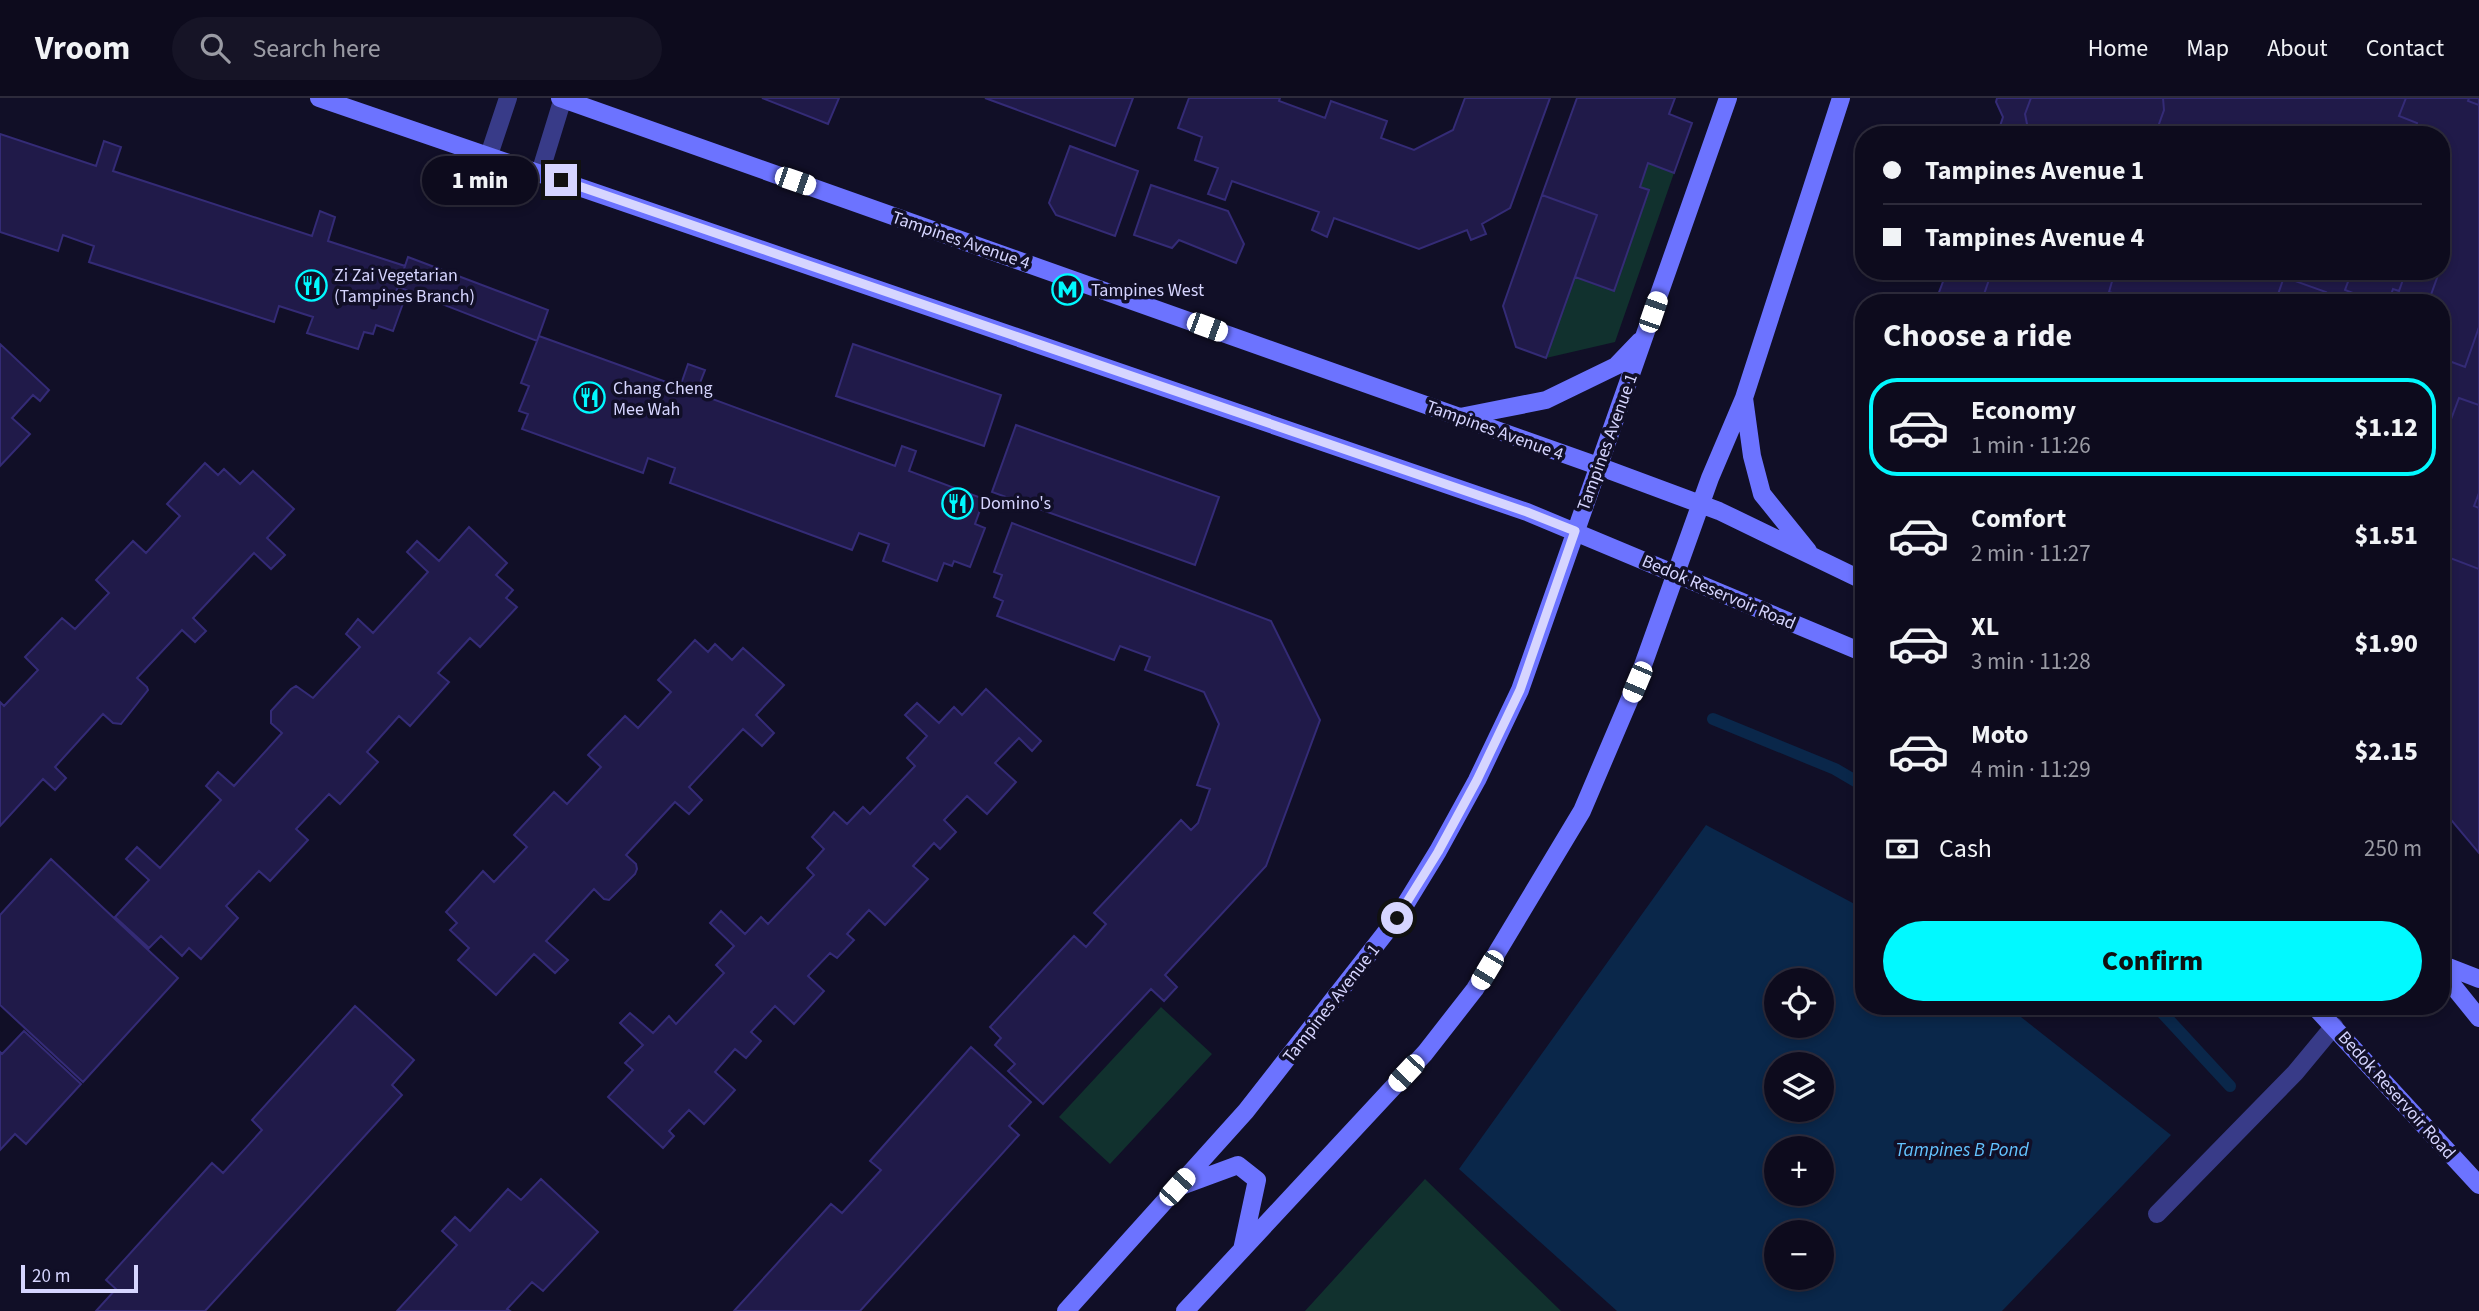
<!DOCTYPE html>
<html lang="en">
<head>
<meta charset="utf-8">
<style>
  body { margin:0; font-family:"Source Sans 3",sans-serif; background:#161426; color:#f1f3f6; height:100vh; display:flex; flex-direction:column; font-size:26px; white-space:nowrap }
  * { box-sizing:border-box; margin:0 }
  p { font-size:23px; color:#9a9ba4 }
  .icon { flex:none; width:38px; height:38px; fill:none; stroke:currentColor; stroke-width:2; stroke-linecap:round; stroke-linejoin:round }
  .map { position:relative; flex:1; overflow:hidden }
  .side { position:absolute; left:1855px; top:196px; width:595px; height:721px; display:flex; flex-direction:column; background:#0d0b1d; border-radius:28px; box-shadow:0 4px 10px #0003,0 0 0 2px #2d2b3b }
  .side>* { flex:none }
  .banner { position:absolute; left:1855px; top:28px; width:595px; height:154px; border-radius:28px; box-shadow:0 4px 10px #0003,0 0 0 2px #2d2b3b; display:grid; align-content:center; height:154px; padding:0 28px; background:#0d0b1d }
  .fabs { position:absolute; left:1764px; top:870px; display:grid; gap:14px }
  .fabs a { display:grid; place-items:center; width:70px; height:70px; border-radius:50%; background:#0d0b1d; box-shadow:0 4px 10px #0003,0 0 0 2px #2d2b3b; font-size:35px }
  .scale { position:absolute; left:21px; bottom:18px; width:117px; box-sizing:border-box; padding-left:7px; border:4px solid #d6d5ff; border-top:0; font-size:19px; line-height:24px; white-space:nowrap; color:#d6d5ff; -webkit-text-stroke:5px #110f27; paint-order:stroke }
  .end { position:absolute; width:32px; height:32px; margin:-16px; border:9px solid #d6d5ff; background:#111; box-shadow:0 0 0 4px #111 }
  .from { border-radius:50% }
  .bubble { position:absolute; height:49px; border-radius:24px; background:#0d0b1d; box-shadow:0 4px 10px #0003,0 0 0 2px #2d2b3b; font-size:23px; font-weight:800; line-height:49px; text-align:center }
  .car { position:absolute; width:21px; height:42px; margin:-21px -10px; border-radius:9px; box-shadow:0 0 5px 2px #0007; background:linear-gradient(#fff 24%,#345 0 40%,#fff 0 76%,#345 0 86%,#fff 0) }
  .banner b { display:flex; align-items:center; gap:24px; height:66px; font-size:26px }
  .banner b+b { border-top:2px solid #2d2b3b }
  .banner i { width:18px; height:18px; background:#f1f3f6 }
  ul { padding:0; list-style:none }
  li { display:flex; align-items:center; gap:21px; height:98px; margin:0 14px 10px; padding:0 14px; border:4px solid transparent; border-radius:28px }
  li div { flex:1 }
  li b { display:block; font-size:26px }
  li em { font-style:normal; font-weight:800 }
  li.on { border-color:#01f9ff }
  li>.icon { width:63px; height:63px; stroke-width:1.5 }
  h2 { padding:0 28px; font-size:32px; line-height:84px }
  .pay { display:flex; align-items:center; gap:18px; height:77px; padding:0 28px; font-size:26px }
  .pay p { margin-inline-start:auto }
  .primary-button { display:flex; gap:14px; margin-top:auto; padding:14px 28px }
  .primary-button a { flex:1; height:80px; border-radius:42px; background:#01f9ff; color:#111; font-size:28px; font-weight:800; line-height:80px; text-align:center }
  header { display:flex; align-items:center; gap:42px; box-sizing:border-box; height:98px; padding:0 35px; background:#0d0b1d; border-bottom:2px solid #2d2b3b }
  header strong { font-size:33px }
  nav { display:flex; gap:38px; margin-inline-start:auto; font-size:24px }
  .search { width:490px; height:63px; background:#161426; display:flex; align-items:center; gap:18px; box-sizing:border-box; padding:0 24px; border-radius:38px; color:#9a9ba4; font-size:26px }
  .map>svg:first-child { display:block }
  .green { fill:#11312e }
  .water { fill:#0a274a; fill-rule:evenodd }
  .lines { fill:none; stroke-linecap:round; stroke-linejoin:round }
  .stream { stroke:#0a274a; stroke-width:12 }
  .building { fill:#201a49; stroke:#342b76; stroke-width:2 }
  .service { stroke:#383b88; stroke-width:18 }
  .minor { stroke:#383b88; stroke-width:18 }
  .secondary { stroke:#6c73ff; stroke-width:18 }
  .route { stroke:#d6d5ff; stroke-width:9 }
  .labels { text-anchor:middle; stroke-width:7; stroke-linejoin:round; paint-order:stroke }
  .street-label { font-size:18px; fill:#d6d5ff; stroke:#110f27 }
  .poi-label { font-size:18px; fill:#d6d5ff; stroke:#110f27; text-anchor:start }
  .water-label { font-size:19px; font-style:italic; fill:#63c3ff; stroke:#110f27 }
</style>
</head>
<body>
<header>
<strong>Vroom</strong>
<div class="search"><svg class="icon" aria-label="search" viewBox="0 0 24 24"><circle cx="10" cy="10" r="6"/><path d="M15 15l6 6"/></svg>Search here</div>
<nav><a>Home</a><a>Map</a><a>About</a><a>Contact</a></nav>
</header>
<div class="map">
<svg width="2479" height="1213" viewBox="0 0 2479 1213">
  <rect width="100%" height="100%" fill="#110f27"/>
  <path class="green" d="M 1648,65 L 1674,75 L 1615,244 L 1546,260 L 1575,179 L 1614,192 L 1649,93 L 1640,89 Z
    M 1161,909 L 1212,956 L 1110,1066 L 1059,1019 Z
    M 1425,1081 L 1561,1213 L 1305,1213 Z"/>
  <path class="water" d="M 1706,727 L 1864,811 L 1864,908 L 2007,908 L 2171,1037 L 2002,1213 L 1617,1213 L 1459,1071 ZM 1776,882 L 1822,882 L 1822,928 L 1776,928 ZM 1776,966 L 1822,966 L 1822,1012 L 1776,1012 ZM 1776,1050 L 1822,1050 L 1822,1096 L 1776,1096 ZM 1776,1134 L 1822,1134 L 1822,1180 L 1776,1180 Z"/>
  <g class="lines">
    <path class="stream" d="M 1713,621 L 1835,671 L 1864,688
      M 2156,908 L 2230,988"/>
  </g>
  <path class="building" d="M 762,0 L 839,0 L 828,26 Z
    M 985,0 L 1133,0 L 1115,48 Z
    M 1189,0 L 1280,0 L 1279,3 L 1325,20 L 1331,3 L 1387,23 L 1381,40 L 1414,52 L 1453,32 L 1465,0 L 1550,0 L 1510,110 L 1482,126 L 1486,136 L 1471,142 L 1467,132 L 1419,151 L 1334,120 L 1327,139 L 1312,132 L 1319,114 L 1232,83 L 1225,102 L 1208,96 L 1218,70 L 1195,62 L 1202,39 L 1178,30 Z
    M 1577,0 L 1675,0 L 1669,16 L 1692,25 L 1674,75 L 1648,65 L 1640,89 L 1649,92 L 1614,193 L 1575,179 L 1597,117 L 1542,97 Z
    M 1997,0 L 2479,0 L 2479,755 L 2441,710 L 2441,205 L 1935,205 L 1947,173 L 2441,173 L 2441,37 L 1997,37 L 2003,19 L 1996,4 Z
    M 2031,0 L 2163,0 L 2164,12 L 2155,37 L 2025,37 L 2023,36 L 2027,26 L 2025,16 Z
    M 2406,0 L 2469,0 L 2468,3 L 2479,7 L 2479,229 L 2465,269 L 2441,260 L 2441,205 L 2428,205 L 2442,166 L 2441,37 L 2410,37 L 2414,33 L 2417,25 L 2399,18 Z
    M 0,36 L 96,68 L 104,43 L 121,49 L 113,73 L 312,138 L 320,113 L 335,119 L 328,143 L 405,168 L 396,194 L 406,197 L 393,233 L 376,227 L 373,236 L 364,234 L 358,251 L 307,235 L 313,219 L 279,208 L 274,224 L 89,164 L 94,148 L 63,137 L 58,153 L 0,134 Z
    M 1070,48 L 1138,73 L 1115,138 L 1056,117 L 1049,105 Z
    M 1151,87 L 1228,113 L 1244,146 L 1236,165 L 1179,142 L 1172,150 L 1134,137 Z
    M 1542,97 L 1597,117 L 1546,260 L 1516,249 L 1503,208 Z
    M 408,159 L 548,212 L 537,243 L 398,189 Z
    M 1992,173 L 2053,173 L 2068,179 L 2070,173 L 2115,173 L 2109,194 L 2115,196 L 2113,205 L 1981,205 Z
    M 2352,173 L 2406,173 L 2399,193 L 2393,191 L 2388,205 L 2379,205 L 2345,192 Z
    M 2284,179 L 2326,194 L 2322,205 L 2275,205 Z
    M 539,238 L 680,289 L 688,266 L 705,272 L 696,295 L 895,368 L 902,348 L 916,353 L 909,373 L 984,401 L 975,426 L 985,430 L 970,469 L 954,463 L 952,468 L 944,465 L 937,483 L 883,463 L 889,446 L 859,435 L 852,452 L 670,385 L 675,370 L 648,360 L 643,375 L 522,331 L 528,316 L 519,313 L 529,288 L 521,285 Z
    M 0,246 L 49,292 L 40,303 L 33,297 L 12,320 L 30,336 L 0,368 Z
    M 853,246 L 1001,297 L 984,348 L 836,298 Z
    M 2459,300 L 2479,307 L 2479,395 L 2474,408 L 2479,410 L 2479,471 L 2442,457 L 2451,432 L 2441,429 L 2441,348 Z
    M 1016,327 L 1219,399 L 1195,467 L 992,394 Z
    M 205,365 L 218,377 L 224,371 L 240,386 L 253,373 L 294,411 L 267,440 L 285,457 L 271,471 L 254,455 L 193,520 L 206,533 L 195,544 L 182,532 L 137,580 L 147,589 L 148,592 L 121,626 L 113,625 L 103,616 L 55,669 L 66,680 L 55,692 L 43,681 L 0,728 L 0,604 L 4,608 L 38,572 L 25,559 L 62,520 L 75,531 L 109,495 L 96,482 L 133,443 L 146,455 L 180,418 L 167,406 Z
    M 1012,425 L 1271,523 L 1320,622 L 1266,768 L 1165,877 L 1177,889 L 1164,903 L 1151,891 L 1043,1006 L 1008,973 L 1015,966 L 995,947 L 1001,940 L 990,929 L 1074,838 L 1086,849 L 1106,826 L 1094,815 L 1181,722 L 1191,732 L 1198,725 L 1210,691 L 1197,687 L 1219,626 L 1204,594 L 1145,572 L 1150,559 L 1120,548 L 1114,562 L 997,518 L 1003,503 L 994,499 L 1002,477 L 994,474 Z
    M 469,429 L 507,465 L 496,477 L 513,492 L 506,500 L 517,509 L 480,549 L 470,540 L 438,575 L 449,584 L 410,628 L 399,618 L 367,654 L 378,664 L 340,706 L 329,696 L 296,731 L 308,742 L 270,783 L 259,773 L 226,808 L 238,820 L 201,861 L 189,850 L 182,858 L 161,838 L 149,850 L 115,819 L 149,782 L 126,761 L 137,749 L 160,770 L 221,702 L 206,688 L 218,674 L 234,688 L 282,635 L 271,625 L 271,613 L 291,591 L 296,588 L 313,600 L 360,549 L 346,536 L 358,521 L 373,535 L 428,474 L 407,454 L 417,443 L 439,463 Z
    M 695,542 L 708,554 L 715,546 L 732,562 L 743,550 L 784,587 L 756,617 L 774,635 L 762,648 L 743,631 L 689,689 L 702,702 L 689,716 L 675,704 L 626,757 L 636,766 L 637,771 L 635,776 L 609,802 L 604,801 L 594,791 L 546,843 L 568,862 L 555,875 L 534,856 L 496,897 L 458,862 L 469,850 L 450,832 L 457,825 L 446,814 L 483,773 L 494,784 L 527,749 L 514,737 L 554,694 L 567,706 L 601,669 L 588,657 L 625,618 L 638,630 L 671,594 L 658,582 Z
    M 986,591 L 1041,643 L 1032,653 L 1019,640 L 995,665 L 1016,684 L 987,716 L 967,698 L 944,722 L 956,734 L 940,751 L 934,745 L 913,768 L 928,781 L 885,827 L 869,812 L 847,836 L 854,842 L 837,860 L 830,855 L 808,878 L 824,893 L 794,926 L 775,908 L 751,934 L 761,943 L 746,960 L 735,951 L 715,974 L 735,992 L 704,1026 L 689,1012 L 669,1033 L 674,1038 L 663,1050 L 608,999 L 633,972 L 625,965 L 643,947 L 620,925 L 630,915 L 653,935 L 669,918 L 676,926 L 724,875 L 716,867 L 734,848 L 710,825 L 721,813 L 745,836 L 761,819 L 768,826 L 814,777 L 807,770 L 824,751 L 812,739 L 834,714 L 847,726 L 863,709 L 870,716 L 915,668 L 907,660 L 927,638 L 905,617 L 917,605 L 939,625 L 954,609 L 962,617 Z
    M 51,761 L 178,880 L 83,984 L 0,907 L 0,817 Z
    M 355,908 L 414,962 L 392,987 L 402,997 L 205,1213 L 96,1213 L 116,1191 L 106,1182 L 212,1065 L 223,1075 L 262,1032 L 252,1022 Z
    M 24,933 L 81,986 L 26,1046 L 15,1036 L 0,1052 L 0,954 L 2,956 Z
    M 971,949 L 1031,1004 L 1009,1028 L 1019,1037 L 860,1213 L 734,1213 L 831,1106 L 842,1115 L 881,1072 L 870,1063 Z
    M 541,1081 L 598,1134 L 543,1193 L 532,1184 L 507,1211 L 510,1213 L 397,1213 L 457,1147 L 442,1133 L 455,1119 L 470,1133 L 508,1091 L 521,1102 Z"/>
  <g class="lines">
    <path class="service" d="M 2157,1116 L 2295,975 L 2334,928"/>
    <path class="minor" d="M 489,57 L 508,0
      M 540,75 L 563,0"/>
    <path class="secondary" d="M 319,0 L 1527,414 L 1864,555
      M 560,0 L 1598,368 L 1719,413 L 1864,483
      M 1744,300 L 1752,358 L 1762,396 L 1808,453
      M 1460,319 L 1546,302 L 1616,268 L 1640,243
      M 2441,866 L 2479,881
      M 2441,873 L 2479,920
      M 2314,908 L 2479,1087
      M 1181,1088 L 1238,1067 L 1257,1082 L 1242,1152
      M 1066,1213 L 1246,1013 L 1397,820 L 1438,753 L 1477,682 L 1520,592 L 1728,0
      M 1185,1213 L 1425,955 L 1475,891 L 1582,713 L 1637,584 L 1710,380 L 1744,300 L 1841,0"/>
  </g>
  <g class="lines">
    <path class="route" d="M 561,82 L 1527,414 L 1575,433 L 1520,592 L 1477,682 L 1438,754 L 1397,820"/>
  </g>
  <defs>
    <symbol id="restaurant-ring" viewBox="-11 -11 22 22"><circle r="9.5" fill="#110f27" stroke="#01f9ff" stroke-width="1.5"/><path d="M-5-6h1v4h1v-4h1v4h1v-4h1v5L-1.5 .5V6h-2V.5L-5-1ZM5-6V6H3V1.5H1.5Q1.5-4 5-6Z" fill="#01f9ff"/></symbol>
    <symbol id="metro-ring" viewBox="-11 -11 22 22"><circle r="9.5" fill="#110f27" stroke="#01f9ff" stroke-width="1.5"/><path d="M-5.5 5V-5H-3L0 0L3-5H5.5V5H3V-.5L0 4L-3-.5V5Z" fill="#01f9ff"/></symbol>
  </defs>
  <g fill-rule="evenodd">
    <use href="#restaurant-ring" x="294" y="170" width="35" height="35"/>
    <use href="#metro-ring" x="1050" y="174" width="35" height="35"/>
    <use href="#restaurant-ring" x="572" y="282" width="35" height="35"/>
    <use href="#restaurant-ring" x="940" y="388" width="35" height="35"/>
  </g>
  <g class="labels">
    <g class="street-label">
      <text transform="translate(961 142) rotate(19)" y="6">Tampines Avenue 4</text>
      <text transform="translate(1495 332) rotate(20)" y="6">Tampines Avenue 4</text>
      <text transform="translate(1607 344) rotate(-70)" y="6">Tampines Avenue 1</text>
      <text transform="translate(1719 494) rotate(23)" y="6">Bedok Reservoir Road</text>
      <text transform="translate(1331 905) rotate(-52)" y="6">Tampines Avenue 1</text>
      <text transform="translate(2397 997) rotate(48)" y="6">Bedok Reservoir Road</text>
    </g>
    <g class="poi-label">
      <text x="334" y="183">Zi Zai Vegetarian<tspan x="334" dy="21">(Tampines Branch)</tspan></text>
      <text x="1091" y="198">Tampines West</text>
      <text x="613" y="296">Chang Cheng<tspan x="613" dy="21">Mee Wah</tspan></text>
      <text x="980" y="411">Domino's</text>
    </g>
    <g class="water-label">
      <text x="1962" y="1058">Tampines B Pond</text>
    </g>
  </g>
</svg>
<div class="fabs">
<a><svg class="icon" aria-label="locate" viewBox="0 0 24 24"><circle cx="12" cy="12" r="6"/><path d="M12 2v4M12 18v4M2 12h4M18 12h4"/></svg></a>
<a><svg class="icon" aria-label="layers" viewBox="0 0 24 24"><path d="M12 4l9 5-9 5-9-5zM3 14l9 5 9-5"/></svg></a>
<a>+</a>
<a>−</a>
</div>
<div class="scale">20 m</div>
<i class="end from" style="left:1397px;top:820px"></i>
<i class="end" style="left:561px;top:82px"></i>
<div class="bubble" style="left:422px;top:58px;width:116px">1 min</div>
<i class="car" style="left:795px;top:83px;rotate:109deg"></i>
<i class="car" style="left:1653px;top:214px;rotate:19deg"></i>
<i class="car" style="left:1207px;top:229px;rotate:110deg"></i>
<i class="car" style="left:1637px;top:584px;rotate:203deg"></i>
<i class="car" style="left:1487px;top:872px;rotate:211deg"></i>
<i class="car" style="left:1406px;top:975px;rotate:223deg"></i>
<i class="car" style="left:1177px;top:1089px;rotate:42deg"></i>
<div class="banner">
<b><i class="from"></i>Tampines Avenue 1</b>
<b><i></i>Tampines Avenue 4</b>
</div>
<section class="side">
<h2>Choose a ride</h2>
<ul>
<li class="on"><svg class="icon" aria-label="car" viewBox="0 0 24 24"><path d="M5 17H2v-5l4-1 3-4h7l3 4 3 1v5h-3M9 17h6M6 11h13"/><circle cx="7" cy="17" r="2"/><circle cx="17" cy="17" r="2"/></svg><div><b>Economy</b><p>1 min · 11:26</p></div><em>$1.12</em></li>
<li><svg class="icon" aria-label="car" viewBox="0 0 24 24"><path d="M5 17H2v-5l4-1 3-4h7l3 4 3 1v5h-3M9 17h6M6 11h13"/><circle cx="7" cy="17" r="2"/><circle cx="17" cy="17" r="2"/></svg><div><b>Comfort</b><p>2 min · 11:27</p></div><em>$1.51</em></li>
<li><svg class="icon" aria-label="car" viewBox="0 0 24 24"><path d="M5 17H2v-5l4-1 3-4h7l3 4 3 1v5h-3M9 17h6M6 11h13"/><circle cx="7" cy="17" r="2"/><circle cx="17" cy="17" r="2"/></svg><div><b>XL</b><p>3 min · 11:28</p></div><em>$1.90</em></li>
<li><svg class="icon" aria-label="car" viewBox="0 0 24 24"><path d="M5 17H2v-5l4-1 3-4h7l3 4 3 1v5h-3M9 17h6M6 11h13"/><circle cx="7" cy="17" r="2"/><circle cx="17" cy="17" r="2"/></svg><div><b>Moto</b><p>4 min · 11:29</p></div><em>$2.15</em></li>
</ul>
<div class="pay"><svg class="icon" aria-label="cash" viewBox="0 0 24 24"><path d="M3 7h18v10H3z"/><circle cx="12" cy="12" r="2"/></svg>Cash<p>250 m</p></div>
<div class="primary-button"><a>Confirm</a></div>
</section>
</div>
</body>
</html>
